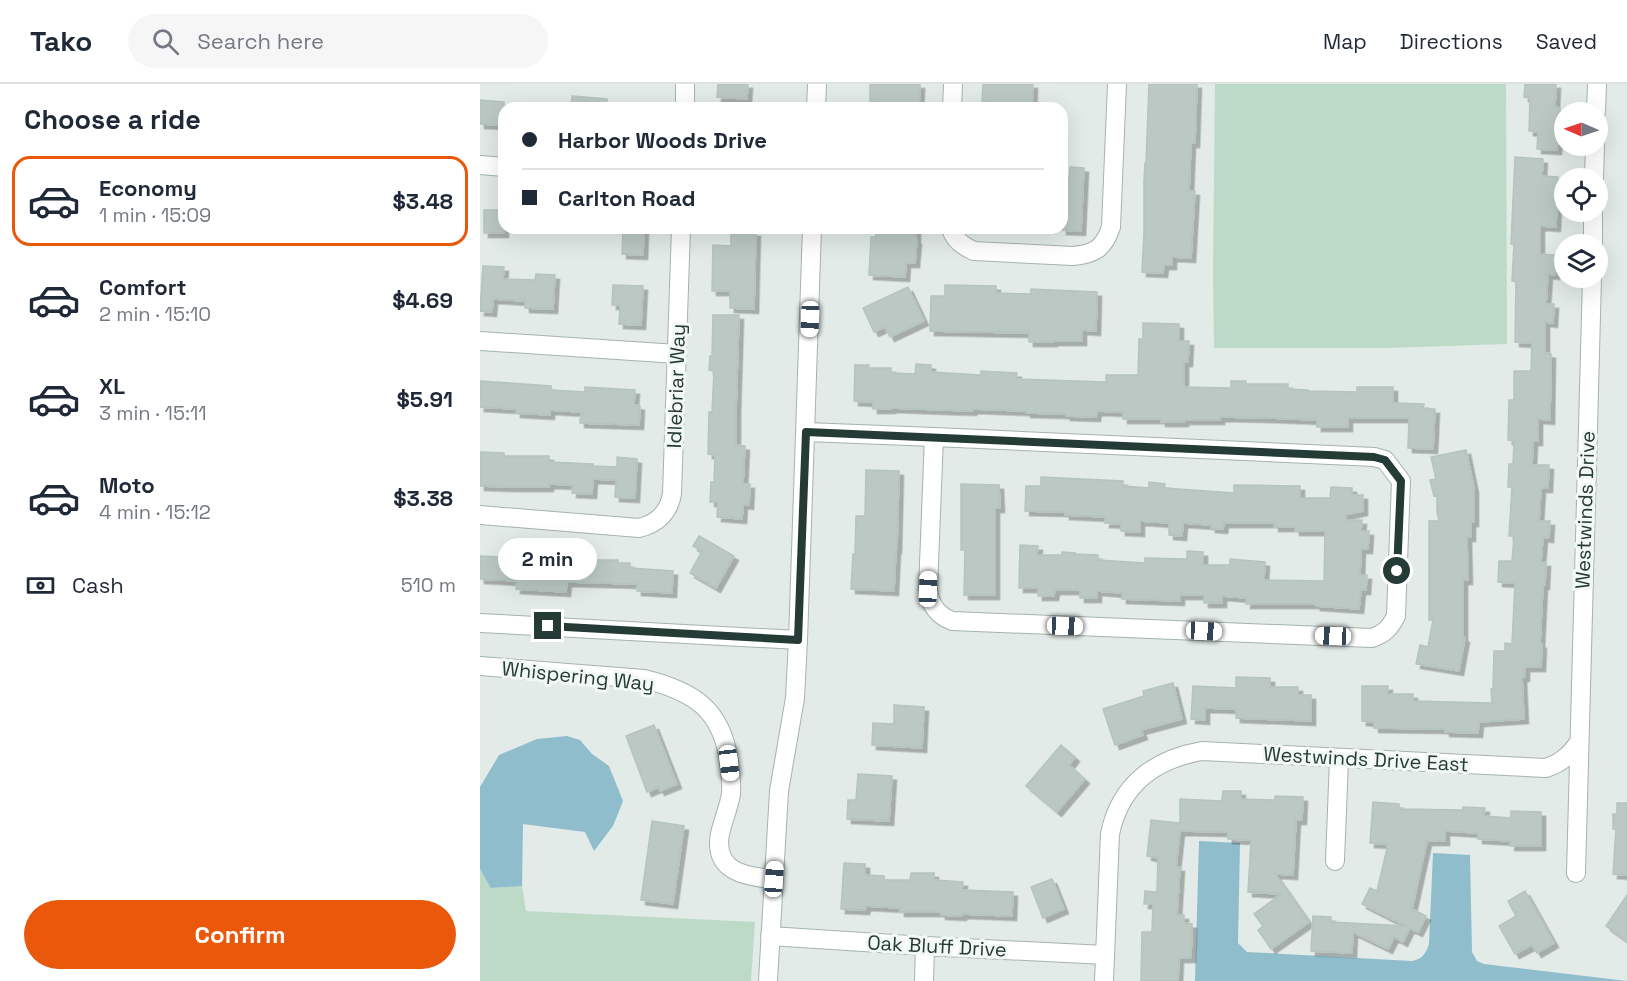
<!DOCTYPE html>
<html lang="en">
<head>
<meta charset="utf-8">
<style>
  body { margin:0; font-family:"Space Grotesk",sans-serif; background:#f6f6f7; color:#1f2937; height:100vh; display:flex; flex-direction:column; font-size:22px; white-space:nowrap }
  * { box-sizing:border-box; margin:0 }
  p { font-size:20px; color:#747a83 }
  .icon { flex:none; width:33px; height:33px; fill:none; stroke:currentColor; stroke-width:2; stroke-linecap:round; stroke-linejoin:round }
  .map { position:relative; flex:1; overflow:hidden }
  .side { display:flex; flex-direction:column; background:#fff; width:480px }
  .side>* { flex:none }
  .banner { position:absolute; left:18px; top:18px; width:570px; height:132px; border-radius:18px; box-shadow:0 6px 24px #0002; display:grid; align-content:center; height:132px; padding:0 24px; background:#fff }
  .needle { width:39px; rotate:272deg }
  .tools { position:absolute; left:1074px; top:18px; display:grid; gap:12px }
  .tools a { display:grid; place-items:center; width:54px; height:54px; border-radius:50%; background:#fff; box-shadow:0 6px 24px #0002; font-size:30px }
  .end { position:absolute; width:27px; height:27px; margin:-14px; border:8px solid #243b36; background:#fff; box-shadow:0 0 0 3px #fff }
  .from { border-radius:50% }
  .bubble { position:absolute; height:42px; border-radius:21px; background:#fff; box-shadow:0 6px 24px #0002; font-size:20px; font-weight:700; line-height:42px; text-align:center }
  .car { position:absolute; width:18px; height:36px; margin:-18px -9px; border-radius:8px; box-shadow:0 0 4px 2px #0007; background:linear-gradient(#fff 24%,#345 0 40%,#fff 0 76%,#345 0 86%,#fff 0) }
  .banner b { display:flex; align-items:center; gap:21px; height:57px; font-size:22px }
  .banner b+b { border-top:2px solid #e0e1e3 }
  .banner i { width:15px; height:15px; background:#1f2937 }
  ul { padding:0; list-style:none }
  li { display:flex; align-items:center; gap:18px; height:90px; margin:0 12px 9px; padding:0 12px; border:3px solid transparent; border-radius:18px }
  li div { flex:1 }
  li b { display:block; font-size:22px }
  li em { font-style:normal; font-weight:700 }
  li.active { border-color:#ea580c }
  li>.icon { width:54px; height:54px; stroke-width:1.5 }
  h2 { padding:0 24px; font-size:27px; line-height:72px }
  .pay { display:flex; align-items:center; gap:15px; height:66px; padding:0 24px; font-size:22px }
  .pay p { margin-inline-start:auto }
  .cta { display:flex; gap:12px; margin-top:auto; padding:12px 24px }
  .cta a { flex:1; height:69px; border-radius:36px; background:#ea580c; color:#fff; font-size:24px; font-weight:700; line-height:69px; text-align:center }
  header { display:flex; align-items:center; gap:36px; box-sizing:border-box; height:84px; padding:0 30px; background:#fff; border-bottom:2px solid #e0e1e3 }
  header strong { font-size:28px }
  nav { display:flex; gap:33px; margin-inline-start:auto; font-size:21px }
  .search { width:420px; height:54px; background:#f6f6f7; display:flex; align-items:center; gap:15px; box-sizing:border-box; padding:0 21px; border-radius:33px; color:#747a83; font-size:22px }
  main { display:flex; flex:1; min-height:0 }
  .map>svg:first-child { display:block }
  .green { fill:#bddac7 }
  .water { fill:#8fbdcc }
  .building { fill:#bbc8c4; stroke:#b5c4bf; stroke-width:1.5; filter:url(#shadow) }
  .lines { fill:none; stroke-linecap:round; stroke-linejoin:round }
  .minor-casing { stroke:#a5b3af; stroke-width:20 }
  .tertiary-casing { stroke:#a5b3af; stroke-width:20 }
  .minor { stroke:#fff; stroke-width:18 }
  .tertiary { stroke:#fff; stroke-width:18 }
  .route { stroke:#243b36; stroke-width:8 }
  .labels { text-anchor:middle; stroke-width:6; stroke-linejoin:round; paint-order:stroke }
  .street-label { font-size:20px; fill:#243b36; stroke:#f2f8f5 }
</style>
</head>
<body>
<header>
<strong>Tako</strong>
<div class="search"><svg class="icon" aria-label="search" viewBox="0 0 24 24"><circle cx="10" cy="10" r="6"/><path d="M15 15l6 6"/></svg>Search here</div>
<nav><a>Map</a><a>Directions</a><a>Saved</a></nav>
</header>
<main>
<section class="side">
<h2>Choose a ride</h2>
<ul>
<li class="active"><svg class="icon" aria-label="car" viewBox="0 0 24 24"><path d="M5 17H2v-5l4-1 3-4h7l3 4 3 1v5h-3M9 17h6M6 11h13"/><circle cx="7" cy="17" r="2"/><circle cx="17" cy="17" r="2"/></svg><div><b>Economy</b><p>1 min · 15:09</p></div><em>$3.48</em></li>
<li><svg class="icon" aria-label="car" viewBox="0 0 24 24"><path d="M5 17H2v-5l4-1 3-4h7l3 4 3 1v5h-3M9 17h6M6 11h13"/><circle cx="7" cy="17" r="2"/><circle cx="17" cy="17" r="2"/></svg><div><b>Comfort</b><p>2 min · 15:10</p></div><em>$4.69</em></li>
<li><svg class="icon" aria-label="car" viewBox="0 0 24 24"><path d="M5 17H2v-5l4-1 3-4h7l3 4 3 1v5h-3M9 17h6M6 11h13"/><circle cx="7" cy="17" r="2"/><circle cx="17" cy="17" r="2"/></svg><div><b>XL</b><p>3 min · 15:11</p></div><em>$5.91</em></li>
<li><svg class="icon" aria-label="car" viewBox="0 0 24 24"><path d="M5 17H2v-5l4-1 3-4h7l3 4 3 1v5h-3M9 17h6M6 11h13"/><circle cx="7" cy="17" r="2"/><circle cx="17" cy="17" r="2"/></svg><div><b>Moto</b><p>4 min · 15:12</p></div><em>$3.38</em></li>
</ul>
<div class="pay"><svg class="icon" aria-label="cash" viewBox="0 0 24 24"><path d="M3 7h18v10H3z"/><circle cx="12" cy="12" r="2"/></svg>Cash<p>510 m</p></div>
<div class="cta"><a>Confirm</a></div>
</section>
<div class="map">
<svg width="1147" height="897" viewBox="0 0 1147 897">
  <defs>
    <filter id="shadow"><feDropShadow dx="4.5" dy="4.5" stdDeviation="0" flood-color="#0004"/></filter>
  </defs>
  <rect width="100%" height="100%" fill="#e2ebe8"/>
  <path class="green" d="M 735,0 L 1026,0 L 1027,260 L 907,264 L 734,264 L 733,188 Z
    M 0,785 L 12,804 L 42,802 L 46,827 L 275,838 L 271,897 L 0,897 Z"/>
  <path class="water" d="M 87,652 L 100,656 L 112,670 L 129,682 L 143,717 L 133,742 L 114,767 L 105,748 L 43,740 L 42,802 L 11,804 L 0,785 L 0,703 L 19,671 L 57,655 Z
    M 719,757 L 760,759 L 758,859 L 767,868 L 932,877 C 942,875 946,870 949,860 L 953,769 L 990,771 L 992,868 L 997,877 L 1004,880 L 1147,897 L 715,897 Z"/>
  <path class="building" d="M 238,0 L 268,0 L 267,15 L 237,13 Z
    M 390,0 L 440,0 L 439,24 L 394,24 L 394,18 L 390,18 Z
    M 503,0 L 553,0 L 552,24 L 511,24 L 511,17 L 502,17 Z
    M 669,0 L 717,0 L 715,59 L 711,59 L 709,107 L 715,107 L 711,174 L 692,173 L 692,181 L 684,181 L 683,189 L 662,188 L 664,148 L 664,98 L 665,79 L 666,79 Z
    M 1045,0 L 1076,0 L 1075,23 L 1080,24 L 1077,66 L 1057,65 L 1058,48 L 1049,47 L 1050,14 L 1044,13 Z
    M 92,12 L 127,15 L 127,24 L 91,24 Z
    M 0,16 L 24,18 L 24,41 L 0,40 Z
    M 1035,73 L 1063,75 L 1062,92 L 1078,93 L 1076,143 L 1060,142 L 1060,170 L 1075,171 L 1075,191 L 1068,190 L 1066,220 L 1074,220 L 1073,239 L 1065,238 L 1065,269 L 1071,270 L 1070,336 L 1058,335 L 1058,357 L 1053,357 L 1052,381 L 1069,381 L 1068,404 L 1061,404 L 1059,437 L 1070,437 L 1069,454 L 1063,453 L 1061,478 L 1066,478 L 1065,501 L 1063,501 L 1060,560 L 1062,560 L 1061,583 L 1045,583 L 1045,593 L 1042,593 L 1044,635 L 999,638 L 998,649 L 965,648 L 965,645 L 894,644 L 894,638 L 882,637 L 882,602 L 908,602 L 907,610 L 933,610 L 933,617 L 1012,619 L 1011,605 L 1013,605 L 1014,567 L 1025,567 L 1025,559 L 1032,560 L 1035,499 L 1018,498 L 1019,477 L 1032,477 L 1034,452 L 1029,452 L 1032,403 L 1028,403 L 1029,380 L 1033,380 L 1034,357 L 1028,356 L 1029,316 L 1034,316 L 1034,287 L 1051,287 L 1052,259 L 1035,258 L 1036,198 L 1032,197 L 1034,160 L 1031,160 Z
    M 590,83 L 604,84 L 601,147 L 582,146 L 582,94 L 589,94 Z
    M 4,126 L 24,126 L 24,149 L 4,149 Z
    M 143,144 L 164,144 L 163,171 L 142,170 Z
    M 396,144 L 436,144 L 436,155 L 437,156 L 435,179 L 426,179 L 425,193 L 389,191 L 391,153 L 396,153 Z
    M 251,147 L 276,148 L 274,225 L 250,224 L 250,207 L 232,207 L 233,161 L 251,162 Z
    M 3,182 L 24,183 L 23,195 L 55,196 L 56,190 L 75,191 L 73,225 L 45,224 L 45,217 L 13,215 L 12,228 L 0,227 Z
    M 133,201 L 163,202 L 161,241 L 139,240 L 140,221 L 132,221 Z
    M 465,201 L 516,202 L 516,209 L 551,210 L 551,205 L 617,208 L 616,247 L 602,246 L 602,257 L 573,257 L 573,258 L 549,258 L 549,249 L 450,247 L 451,212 L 465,212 Z
    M 428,203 L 444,237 L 410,253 L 405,243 L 394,248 L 383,224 Z
    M 233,231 L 259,231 L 256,328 L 256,361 L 265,362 L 263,400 L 270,400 L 269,421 L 263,420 L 262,435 L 237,433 L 238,418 L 230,418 L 231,398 L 234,398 L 235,371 L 228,370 L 229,328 L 232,328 L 234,287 L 229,286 L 230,272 L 232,272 Z
    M 663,239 L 699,240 L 699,257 L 709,257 L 708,278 L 704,278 L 704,303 L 751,304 L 751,297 L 766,297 L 766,300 L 808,300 L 808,305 L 828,306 L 828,307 L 877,308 L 877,303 L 913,303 L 913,319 L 944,320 L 943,325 L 955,325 L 953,365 L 928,364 L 929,334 L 868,334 L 868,343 L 837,343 L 837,336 L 789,334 L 740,333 L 740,336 L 704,336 L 704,338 L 681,338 L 681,335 L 643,335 L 643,328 L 617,327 L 616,333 L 586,332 L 586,330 L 546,329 L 546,327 L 493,325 L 492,327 L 411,324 L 411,325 L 393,325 L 393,318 L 374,317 L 375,281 L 389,281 L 388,284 L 411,284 L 411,289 L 435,290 L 436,280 L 451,281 L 451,288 L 501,291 L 501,287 L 537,289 L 536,295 L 626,298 L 626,291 L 658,291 L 659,255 L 663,255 Z
    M 0,297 L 71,302 L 71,306 L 105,308 L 105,303 L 155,306 L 154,321 L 160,322 L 159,341 L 100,339 L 101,328 L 70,326 L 70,331 L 36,329 L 36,325 L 0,323 Z
    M 986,366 L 994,404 L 994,438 L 991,438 L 991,453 L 987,453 L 988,496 L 983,496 L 983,553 L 985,554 L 979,587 L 936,580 L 940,561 L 948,563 L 953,536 L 949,536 L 949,437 L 959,437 L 957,428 L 957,411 L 954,412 L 950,396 L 956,395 L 951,373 Z
    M 0,368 L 24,369 L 24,372 L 69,372 L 69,378 L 113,380 L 113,382 L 137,383 L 137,373 L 157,375 L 155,414 L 135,413 L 136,396 L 113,395 L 112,410 L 92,409 L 93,401 L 69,400 L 69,403 L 32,403 L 0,402 Z
    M 386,386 L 419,387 L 417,465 L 416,465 L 414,507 L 371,505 L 373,470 L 375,470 L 376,432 L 385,432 Z
    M 561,393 L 643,397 L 643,402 L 669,404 L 669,398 L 685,400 L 684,404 L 754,409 L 754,401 L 820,402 L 820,414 L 850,414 L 851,403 L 872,404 L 872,411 L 883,411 L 883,427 L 865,431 L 866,436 L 882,436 L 881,447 L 889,447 L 888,465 L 881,465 L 880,491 L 887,491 L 886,506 L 881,506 L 879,525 L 836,522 L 836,520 L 766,520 L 767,514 L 742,512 L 742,519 L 724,519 L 724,511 L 700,511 L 700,517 L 642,515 L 642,509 L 617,507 L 617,514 L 600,514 L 600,506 L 575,506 L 574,512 L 558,512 L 558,504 L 539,504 L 540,461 L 558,462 L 557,471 L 582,471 L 582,468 L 595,469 L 595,470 L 618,471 L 618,476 L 665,479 L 665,474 L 707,475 L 707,467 L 723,468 L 723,481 L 750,481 L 750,475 L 785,478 L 784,496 L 844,497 L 845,447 L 815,447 L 815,443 L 794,443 L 794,439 L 744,439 L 743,445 L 731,444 L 731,441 L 703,439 L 702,452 L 689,451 L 689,439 L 660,437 L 660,448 L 641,447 L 641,440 L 625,439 L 626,433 L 585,431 L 585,428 L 545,427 L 546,402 L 561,402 Z
    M 481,400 L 519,401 L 520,424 L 515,424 L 515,511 L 484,511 L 485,466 L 481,466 Z
    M 219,452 L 254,472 L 236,504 L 210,489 L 222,467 L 213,462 Z
    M 0,472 L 114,478 L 114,476 L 138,476 L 138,479 L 150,479 L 150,484 L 193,487 L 192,509 L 157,507 L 157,500 L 87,498 L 86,508 L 36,505 L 37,497 L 0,495 Z
    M 756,593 L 790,594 L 790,603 L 818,603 L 818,611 L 831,611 L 831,637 L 756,634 L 756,625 L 725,624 L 725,636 L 711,635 L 713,602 L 756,604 Z
    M 693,599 L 702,635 L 661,646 L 663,651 L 635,661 L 623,625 L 664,612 L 663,607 Z
    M 414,621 L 444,623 L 442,664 L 392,661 L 393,639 L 414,640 Z
    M 174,641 L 197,700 L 180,707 L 179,703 L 167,708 L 146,652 Z
    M 581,661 L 595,673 L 589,681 L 605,695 L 577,728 L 546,702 Z
    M 378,690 L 412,692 L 409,737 L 367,735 L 368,716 L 376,716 Z
    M 743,707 L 761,707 L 761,715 L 795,716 L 795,712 L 823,713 L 822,736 L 816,736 L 813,791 L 795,790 L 829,838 L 791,865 L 778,846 L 783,842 L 774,830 L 801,810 L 768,808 L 771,756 L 748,755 L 748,748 L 700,747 L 696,783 L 700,783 L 697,831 L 704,831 L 704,839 L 712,840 L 711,874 L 699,874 L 698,897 L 661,897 L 662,848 L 672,848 L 673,820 L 664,820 L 665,807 L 677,808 L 678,774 L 667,772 L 671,736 L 700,739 L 700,715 L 742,717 Z
    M 893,718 L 919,720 L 919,725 L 983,726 L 983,723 L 1005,724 L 1004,732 L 1031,734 L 1031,727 L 1061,728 L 1061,762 L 1030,762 L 1031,757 L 998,755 L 998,749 L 965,747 L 965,757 L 947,757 L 932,825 L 946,832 L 938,848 L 930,844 L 923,858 L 914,853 L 908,865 L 873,848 L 872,869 L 831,867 L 833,832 L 851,833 L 851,838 L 926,842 L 882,820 L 890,804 L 897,807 L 908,760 L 890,759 Z
    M 1137,719 L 1147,719 L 1147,791 L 1133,790 L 1136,745 L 1133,745 L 1133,730 L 1137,730 Z
    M 172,737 L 204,742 L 193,820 L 161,816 Z
    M 364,779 L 385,780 L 385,791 L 404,792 L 404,796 L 430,796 L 431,789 L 454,789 L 454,796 L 483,798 L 482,806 L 533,808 L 532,832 L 482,830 L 482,832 L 461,831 L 461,828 L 420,828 L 420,824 L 386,822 L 385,826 L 361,825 Z
    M 572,795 L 584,825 L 563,834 L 551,803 Z
    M 1045,807 L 1074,859 L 1057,869 L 1052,861 L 1035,870 L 1019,842 L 1036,832 L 1028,817 Z
    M 1147,811 L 1147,857 L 1126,842 Z"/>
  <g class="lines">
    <defs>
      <path id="minor" d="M 205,24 L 205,0
        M 472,24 L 473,0
        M 1116,28 L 1117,0
        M 0,81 L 24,83
        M 1114,94 L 1115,62
        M 471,144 C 474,156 483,162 494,167 L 593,172 C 615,170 624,164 631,143 L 637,0
        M 1113,160 L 1113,128
        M 0,257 L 197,270
        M 326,348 L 454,353
        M 454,353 L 894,373 L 905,376 L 921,397 L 916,532 C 910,544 904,550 892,554 L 472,537 C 457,531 450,521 448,505 Z
        M 0,431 L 159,444 C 177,440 189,428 192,410 L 201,144
        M 0,582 L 164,595 C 213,607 242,625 249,678 C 250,688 252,699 251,710 C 249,723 243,736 240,750 C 233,787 265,793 294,795
        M 855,777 L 859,675
        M 1096,789 L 1112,194
        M 290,852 L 445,862 L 625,871
        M 288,897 L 299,707 L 315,614 L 318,556
        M 444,897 L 445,862
        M 624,897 L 630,750 C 640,701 675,675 722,667 L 1066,684 C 1081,679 1090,671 1099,658"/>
      <path id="tertiary" d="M 336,24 L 337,0
        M 0,539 L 318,556 L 332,144"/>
    </defs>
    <use href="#minor" class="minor-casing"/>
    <use href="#tertiary" class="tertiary-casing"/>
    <use href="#minor" class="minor"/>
    <use href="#tertiary" class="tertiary"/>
  </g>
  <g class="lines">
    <path class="route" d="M 68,542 L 318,556 L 326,348 L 894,373 L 905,376 L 921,397 L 917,487"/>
  </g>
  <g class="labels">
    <g class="street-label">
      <text transform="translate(196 302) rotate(-88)" y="7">Idlebriar Way</text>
      <text transform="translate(1105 426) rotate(-88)" y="7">Westwinds Drive</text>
      <text transform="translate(98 592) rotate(6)" y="7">Whispering Way</text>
      <text transform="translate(886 675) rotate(3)" y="7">Westwinds Drive East</text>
      <text transform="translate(457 862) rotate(3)" y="7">Oak Bluff Drive</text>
    </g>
  </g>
</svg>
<div class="tools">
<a><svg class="needle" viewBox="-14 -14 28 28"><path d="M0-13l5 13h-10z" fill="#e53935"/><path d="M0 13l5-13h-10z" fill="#747a83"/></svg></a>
<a><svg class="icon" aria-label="locate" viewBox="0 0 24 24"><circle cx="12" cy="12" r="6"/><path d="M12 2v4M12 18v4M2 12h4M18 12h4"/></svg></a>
<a><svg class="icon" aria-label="layers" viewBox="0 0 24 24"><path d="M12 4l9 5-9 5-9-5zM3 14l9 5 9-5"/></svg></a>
</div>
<i class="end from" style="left:917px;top:487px"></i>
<i class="end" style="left:68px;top:542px"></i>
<div class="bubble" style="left:18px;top:454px;width:99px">2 min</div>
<i class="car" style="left:330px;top:235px;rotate:182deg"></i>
<i class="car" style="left:448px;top:505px;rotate:2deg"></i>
<i class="car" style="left:585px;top:542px;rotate:92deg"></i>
<i class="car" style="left:724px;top:547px;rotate:93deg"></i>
<i class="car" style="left:853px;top:552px;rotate:272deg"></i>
<i class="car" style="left:249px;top:679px;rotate:173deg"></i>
<i class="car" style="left:294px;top:795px;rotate:4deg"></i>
<div class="banner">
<b><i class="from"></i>Harbor Woods Drive</b>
<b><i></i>Carlton Road</b>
</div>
</div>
</main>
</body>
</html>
